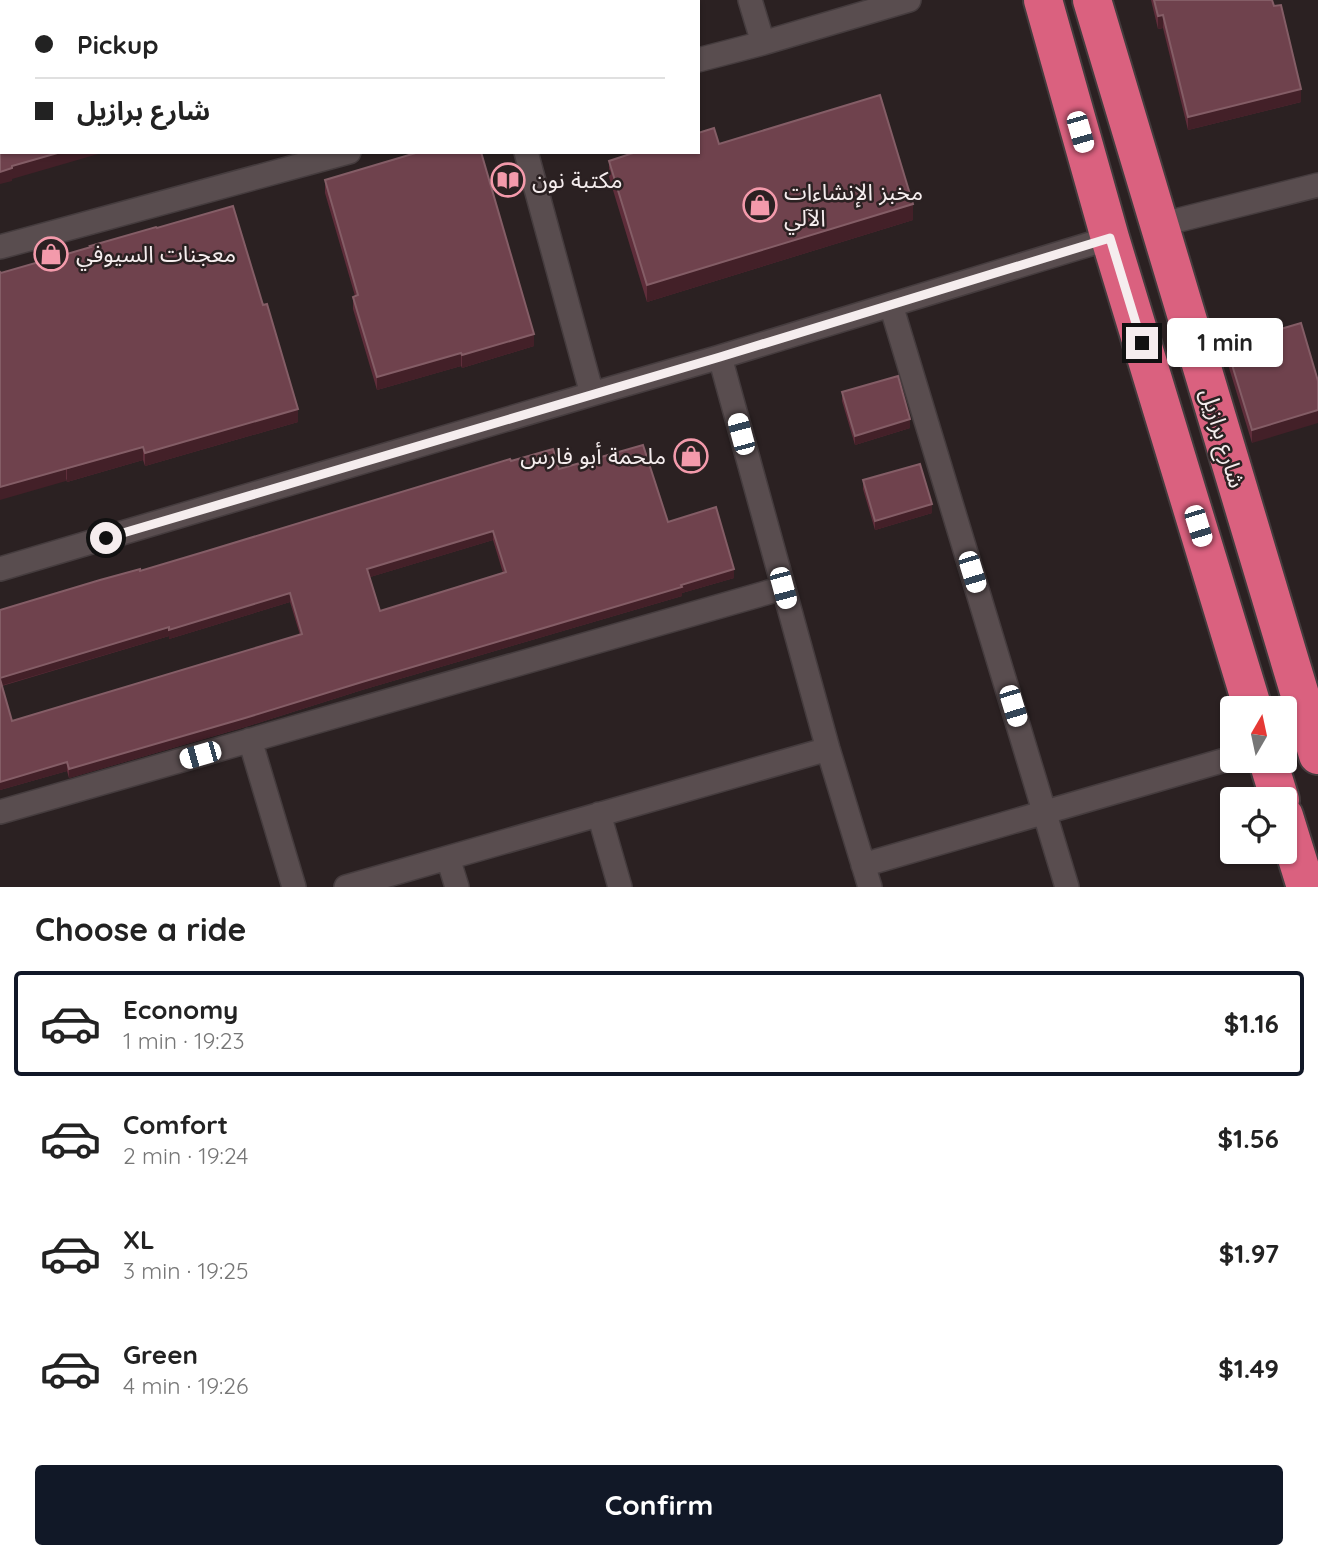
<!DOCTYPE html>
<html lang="en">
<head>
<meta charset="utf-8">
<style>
  body { margin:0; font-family:Quicksand,"Noto Sans Arabic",sans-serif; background:#f2f2f2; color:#222; height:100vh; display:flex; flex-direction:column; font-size:26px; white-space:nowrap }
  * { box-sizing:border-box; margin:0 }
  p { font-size:23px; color:#767676 }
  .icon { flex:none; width:38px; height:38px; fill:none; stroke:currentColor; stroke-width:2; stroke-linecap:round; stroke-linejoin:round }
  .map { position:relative; height:887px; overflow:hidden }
  .sheet { display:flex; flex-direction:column; background:#fff; flex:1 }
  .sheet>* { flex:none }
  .top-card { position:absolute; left:0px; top:0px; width:700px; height:154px; box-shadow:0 2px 5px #0004; display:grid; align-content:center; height:154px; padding:0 35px; background:#fff }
  .needle { width:46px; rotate:9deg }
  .fabs { position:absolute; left:1220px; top:696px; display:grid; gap:14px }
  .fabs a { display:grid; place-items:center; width:77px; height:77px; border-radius:7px; background:#fff; box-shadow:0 2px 5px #0004; font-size:35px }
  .end { position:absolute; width:32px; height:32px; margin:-16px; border:9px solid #f5edee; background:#111; box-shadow:0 0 0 4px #111 }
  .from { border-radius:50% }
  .bubble { position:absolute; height:49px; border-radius:7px; background:#fff; box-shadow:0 2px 5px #0004; font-size:23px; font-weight:700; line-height:49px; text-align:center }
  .car { position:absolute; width:21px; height:42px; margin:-21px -10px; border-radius:9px; box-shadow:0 0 5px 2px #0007; background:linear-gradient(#fff 24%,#345 0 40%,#fff 0 76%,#345 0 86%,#fff 0) }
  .top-card b { display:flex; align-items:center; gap:24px; height:66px; font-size:26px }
  .top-card b+b { border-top:2px solid #e0e0e0 }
  .top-card i { width:18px; height:18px; background:#222 }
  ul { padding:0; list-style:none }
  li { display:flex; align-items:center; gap:21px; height:105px; margin:0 14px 10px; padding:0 21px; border:4px solid transparent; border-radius:7px }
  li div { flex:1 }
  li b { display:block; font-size:26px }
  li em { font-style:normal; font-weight:700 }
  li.current { border-color:#111827 }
  li>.icon { width:63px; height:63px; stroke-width:1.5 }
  h2 { padding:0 35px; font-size:32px; line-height:84px }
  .cta { display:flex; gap:14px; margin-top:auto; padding:14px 35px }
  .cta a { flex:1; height:80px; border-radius:7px; background:#111827; color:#fff; font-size:28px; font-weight:700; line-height:80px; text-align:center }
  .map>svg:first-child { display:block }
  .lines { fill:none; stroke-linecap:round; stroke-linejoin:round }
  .street-casing { stroke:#453c3e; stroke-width:26 }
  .highway-casing { stroke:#453c3e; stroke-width:42 }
  .street { stroke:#594d4f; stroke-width:23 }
  .highway { stroke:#da617f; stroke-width:38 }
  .wall { fill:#5e2d3a; fill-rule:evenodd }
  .shaded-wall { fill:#432028 }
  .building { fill:#6f424d; stroke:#845d66; stroke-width:2; fill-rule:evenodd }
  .route { stroke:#f5edee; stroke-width:9 }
  .labels { text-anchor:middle; stroke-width:5; stroke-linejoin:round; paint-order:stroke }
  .poi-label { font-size:23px; fill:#f5edee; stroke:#2b2122; text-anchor:start }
  .street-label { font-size:23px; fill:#f5edee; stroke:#2b2122 }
</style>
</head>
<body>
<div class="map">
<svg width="1318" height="887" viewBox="0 0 1318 887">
  <rect width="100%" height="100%" fill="#2b2122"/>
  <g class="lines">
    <defs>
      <path id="street" d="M 480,0 L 480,2
        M 750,0 L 763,43
        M 698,60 L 763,43 L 909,0
        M 526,152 L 592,394 L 720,357 L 828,749 L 870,887
        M 1159,225 L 1318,185
        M 0,247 L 349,152
        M 891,305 L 1067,887
        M 720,357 L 1110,238
        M 0,569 L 592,394
        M 250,740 L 294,887
        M 0,812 L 783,588
        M 599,814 L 620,887
        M 448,858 L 457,887
        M 863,865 L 1232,758
        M 346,887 L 828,749"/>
      <path id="highway" d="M 1043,0 L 1110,238 L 1253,709
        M 1092,0 L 1318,755
        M 1268,761 L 1280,800
        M 1284,816 L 1306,887"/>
    </defs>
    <use href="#street" class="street-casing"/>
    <use href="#highway" class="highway-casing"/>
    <use href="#street" class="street"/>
    <use href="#highway" class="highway"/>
  </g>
  <path class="wall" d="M 0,0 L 2,2 L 2,62 L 0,56 Z
    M 1151,0 L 1272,0 L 1301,102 L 1188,130 L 1163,28 L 1158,29 Z
    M 719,144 L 913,220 L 647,302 L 609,177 L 609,161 Z
    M 325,180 L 534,346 L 462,368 L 461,366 L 377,390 L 353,309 L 353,297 L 355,296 L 325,193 Z
    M 1,273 L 298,422 L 145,466 L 143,460 L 67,482 Z
    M 1226,345 L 1318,381 L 1252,443 L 1226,358 Z
    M 842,392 L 910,428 L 855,445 L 842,401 Z
    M 511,461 L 559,469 L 668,522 L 734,578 L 682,593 L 682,596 L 362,690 L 245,727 L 69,778 L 67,771 L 0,790 L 0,610 L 140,571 ZM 493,540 L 503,573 L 380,611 L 370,577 ZM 290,602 L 300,635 L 12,721 L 2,686 L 169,636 L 169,639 Z
    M 863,480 L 932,513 L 875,530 L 863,489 Z"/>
  <path class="shaded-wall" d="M 593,0 L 637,0 L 631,2 L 588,2 Z
    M 1163,15 L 1163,28 L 1158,29 L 1158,16 Z
    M 1301,89 L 1301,102 L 1188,130 L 1188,117 Z
    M 61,152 L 105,152 L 12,179 L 12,181 L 0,184 L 0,172 L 12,166 Z
    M 913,204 L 913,220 L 647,302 L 647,285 Z
    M 534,334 L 534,346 L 462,368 L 462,355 Z
    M 461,353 L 461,366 L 377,390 L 377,377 Z
    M 298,409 L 298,422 L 145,466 L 145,453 Z
    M 1318,410 L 1318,423 L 1252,443 L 1252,430 Z
    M 910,419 L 910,428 L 855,445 L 855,436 Z
    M 143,447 L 143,460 L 67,482 L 67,469 Z
    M 66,468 L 66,481 L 0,500 L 0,487 Z
    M 932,504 L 932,513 L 875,530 L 875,521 Z
    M 493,531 L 493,540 L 367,578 L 367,569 Z
    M 734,569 L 734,578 L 682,593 L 682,596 L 362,690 L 245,727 L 69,778 L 69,769 L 362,682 Z
    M 290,593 L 290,602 L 169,639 L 169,630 Z
    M 169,627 L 169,636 L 0,686 L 0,678 Z
    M 67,762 L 67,771 L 0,790 L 0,782 Z"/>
  <path class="building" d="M 0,0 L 420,0 L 421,2 L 2,2 L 2,49 L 0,43 Z
    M 531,0 L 593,0 L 588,2 L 531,2 Z
    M 1154,0 L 1272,0 L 1274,6 L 1281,5 L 1301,89 L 1188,117 L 1163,15 L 1158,16 Z
    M 2,89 L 2,152 L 61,152 L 12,166 L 12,168 L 0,172 L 0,90 Z
    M 880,95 L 913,204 L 647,285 L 609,161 L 636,152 L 698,152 L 698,133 L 714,128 L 719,144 Z
    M 419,152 L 481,152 L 534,334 L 462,355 L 461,353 L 377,377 L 353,297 L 358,295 L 325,180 Z
    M 233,206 L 263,305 L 267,304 L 298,409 L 145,453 L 143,447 L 0,487 L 0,272 L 1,273 L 91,247 L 90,246 L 156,227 L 157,228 Z
    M 1301,323 L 1318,381 L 1318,410 L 1252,430 L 1226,345 Z
    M 898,376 L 910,419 L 855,436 L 842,392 Z
    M 643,445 L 668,522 L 716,507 L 734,569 L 681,585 L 682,587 L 362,682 L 245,718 L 69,769 L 67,762 L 0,782 L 0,679 L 12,721 L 302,634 L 290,593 L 169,630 L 169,627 L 0,678 L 0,610 L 100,580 L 140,569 L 140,571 L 207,551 L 510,459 L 511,461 L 553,449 L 559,469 ZM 493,531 L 506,572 L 380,611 L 367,569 Z
    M 920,464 L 932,504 L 875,521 L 863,480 Z"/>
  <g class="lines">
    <path class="route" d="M 106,538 L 720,357 L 1110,238 L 1142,343"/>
  </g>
  <defs>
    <symbol id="library-ring" viewBox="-11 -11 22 22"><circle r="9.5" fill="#2b2122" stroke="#f39aab" stroke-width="1.5"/><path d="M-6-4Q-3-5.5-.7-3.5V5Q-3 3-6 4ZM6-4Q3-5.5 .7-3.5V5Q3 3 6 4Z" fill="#f39aab"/></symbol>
    <symbol id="shop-ring" viewBox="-11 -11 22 22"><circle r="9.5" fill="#2b2122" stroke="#f39aab" stroke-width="1.5"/><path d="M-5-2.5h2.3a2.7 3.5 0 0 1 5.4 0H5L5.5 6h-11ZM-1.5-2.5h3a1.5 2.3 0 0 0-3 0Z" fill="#f39aab"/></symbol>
  </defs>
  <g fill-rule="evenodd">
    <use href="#library-ring" x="489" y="161" width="38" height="38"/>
    <use href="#shop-ring" x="741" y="186" width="38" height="38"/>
    <use href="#shop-ring" x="32" y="235" width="38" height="38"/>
    <use href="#shop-ring" x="672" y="437" width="38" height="38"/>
  </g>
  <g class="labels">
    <g class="poi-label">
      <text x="532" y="188">مكتبة نون</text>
      <text x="784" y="200">مخبز الإنشاءات<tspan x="784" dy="26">الآلي</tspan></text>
      <text x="76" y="262">معجنات السيوفي</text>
      <text x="666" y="464" text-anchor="end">ملحمة أبو فارس</text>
    </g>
    <g class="street-label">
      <text transform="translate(1223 438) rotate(73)" y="8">شارع برازيل</text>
    </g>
  </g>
</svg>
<div class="fabs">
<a><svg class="needle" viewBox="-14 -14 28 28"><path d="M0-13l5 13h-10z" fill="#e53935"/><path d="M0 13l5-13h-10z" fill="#767676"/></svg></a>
<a><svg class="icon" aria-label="locate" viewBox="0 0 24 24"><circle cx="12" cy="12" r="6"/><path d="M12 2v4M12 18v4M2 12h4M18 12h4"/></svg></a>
</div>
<i class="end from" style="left:106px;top:538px"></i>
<i class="end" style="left:1142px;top:343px"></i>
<div class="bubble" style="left:1167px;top:318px;width:116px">1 min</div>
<i class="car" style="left:1080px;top:132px;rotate:164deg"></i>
<i class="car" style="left:741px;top:434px;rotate:345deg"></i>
<i class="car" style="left:1198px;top:526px;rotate:163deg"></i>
<i class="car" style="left:972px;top:572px;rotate:163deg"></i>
<i class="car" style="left:783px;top:588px;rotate:165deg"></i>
<i class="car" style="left:1013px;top:706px;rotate:163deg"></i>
<i class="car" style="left:200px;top:755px;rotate:254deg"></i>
<div class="top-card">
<b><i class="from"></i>Pickup</b>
<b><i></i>شارع برازيل</b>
</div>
</div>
<section class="sheet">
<h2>Choose a ride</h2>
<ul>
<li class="current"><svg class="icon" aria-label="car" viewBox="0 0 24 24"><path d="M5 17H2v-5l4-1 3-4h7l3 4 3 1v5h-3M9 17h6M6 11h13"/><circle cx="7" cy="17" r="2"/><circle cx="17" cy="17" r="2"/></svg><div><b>Economy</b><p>1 min · 19:23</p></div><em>$1.16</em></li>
<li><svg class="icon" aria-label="car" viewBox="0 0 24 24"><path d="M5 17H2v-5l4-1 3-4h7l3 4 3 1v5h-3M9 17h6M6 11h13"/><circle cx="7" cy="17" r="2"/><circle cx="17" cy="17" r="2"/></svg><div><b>Comfort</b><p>2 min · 19:24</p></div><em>$1.56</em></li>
<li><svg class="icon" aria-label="car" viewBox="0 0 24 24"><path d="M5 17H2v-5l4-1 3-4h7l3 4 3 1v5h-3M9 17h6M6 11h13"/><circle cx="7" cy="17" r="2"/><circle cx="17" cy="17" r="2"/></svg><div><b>XL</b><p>3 min · 19:25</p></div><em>$1.97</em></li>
<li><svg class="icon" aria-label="car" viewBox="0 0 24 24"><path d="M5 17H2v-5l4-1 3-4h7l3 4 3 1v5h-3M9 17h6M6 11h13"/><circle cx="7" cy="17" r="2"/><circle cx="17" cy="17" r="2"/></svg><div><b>Green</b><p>4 min · 19:26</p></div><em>$1.49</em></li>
</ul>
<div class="cta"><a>Confirm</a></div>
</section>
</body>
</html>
